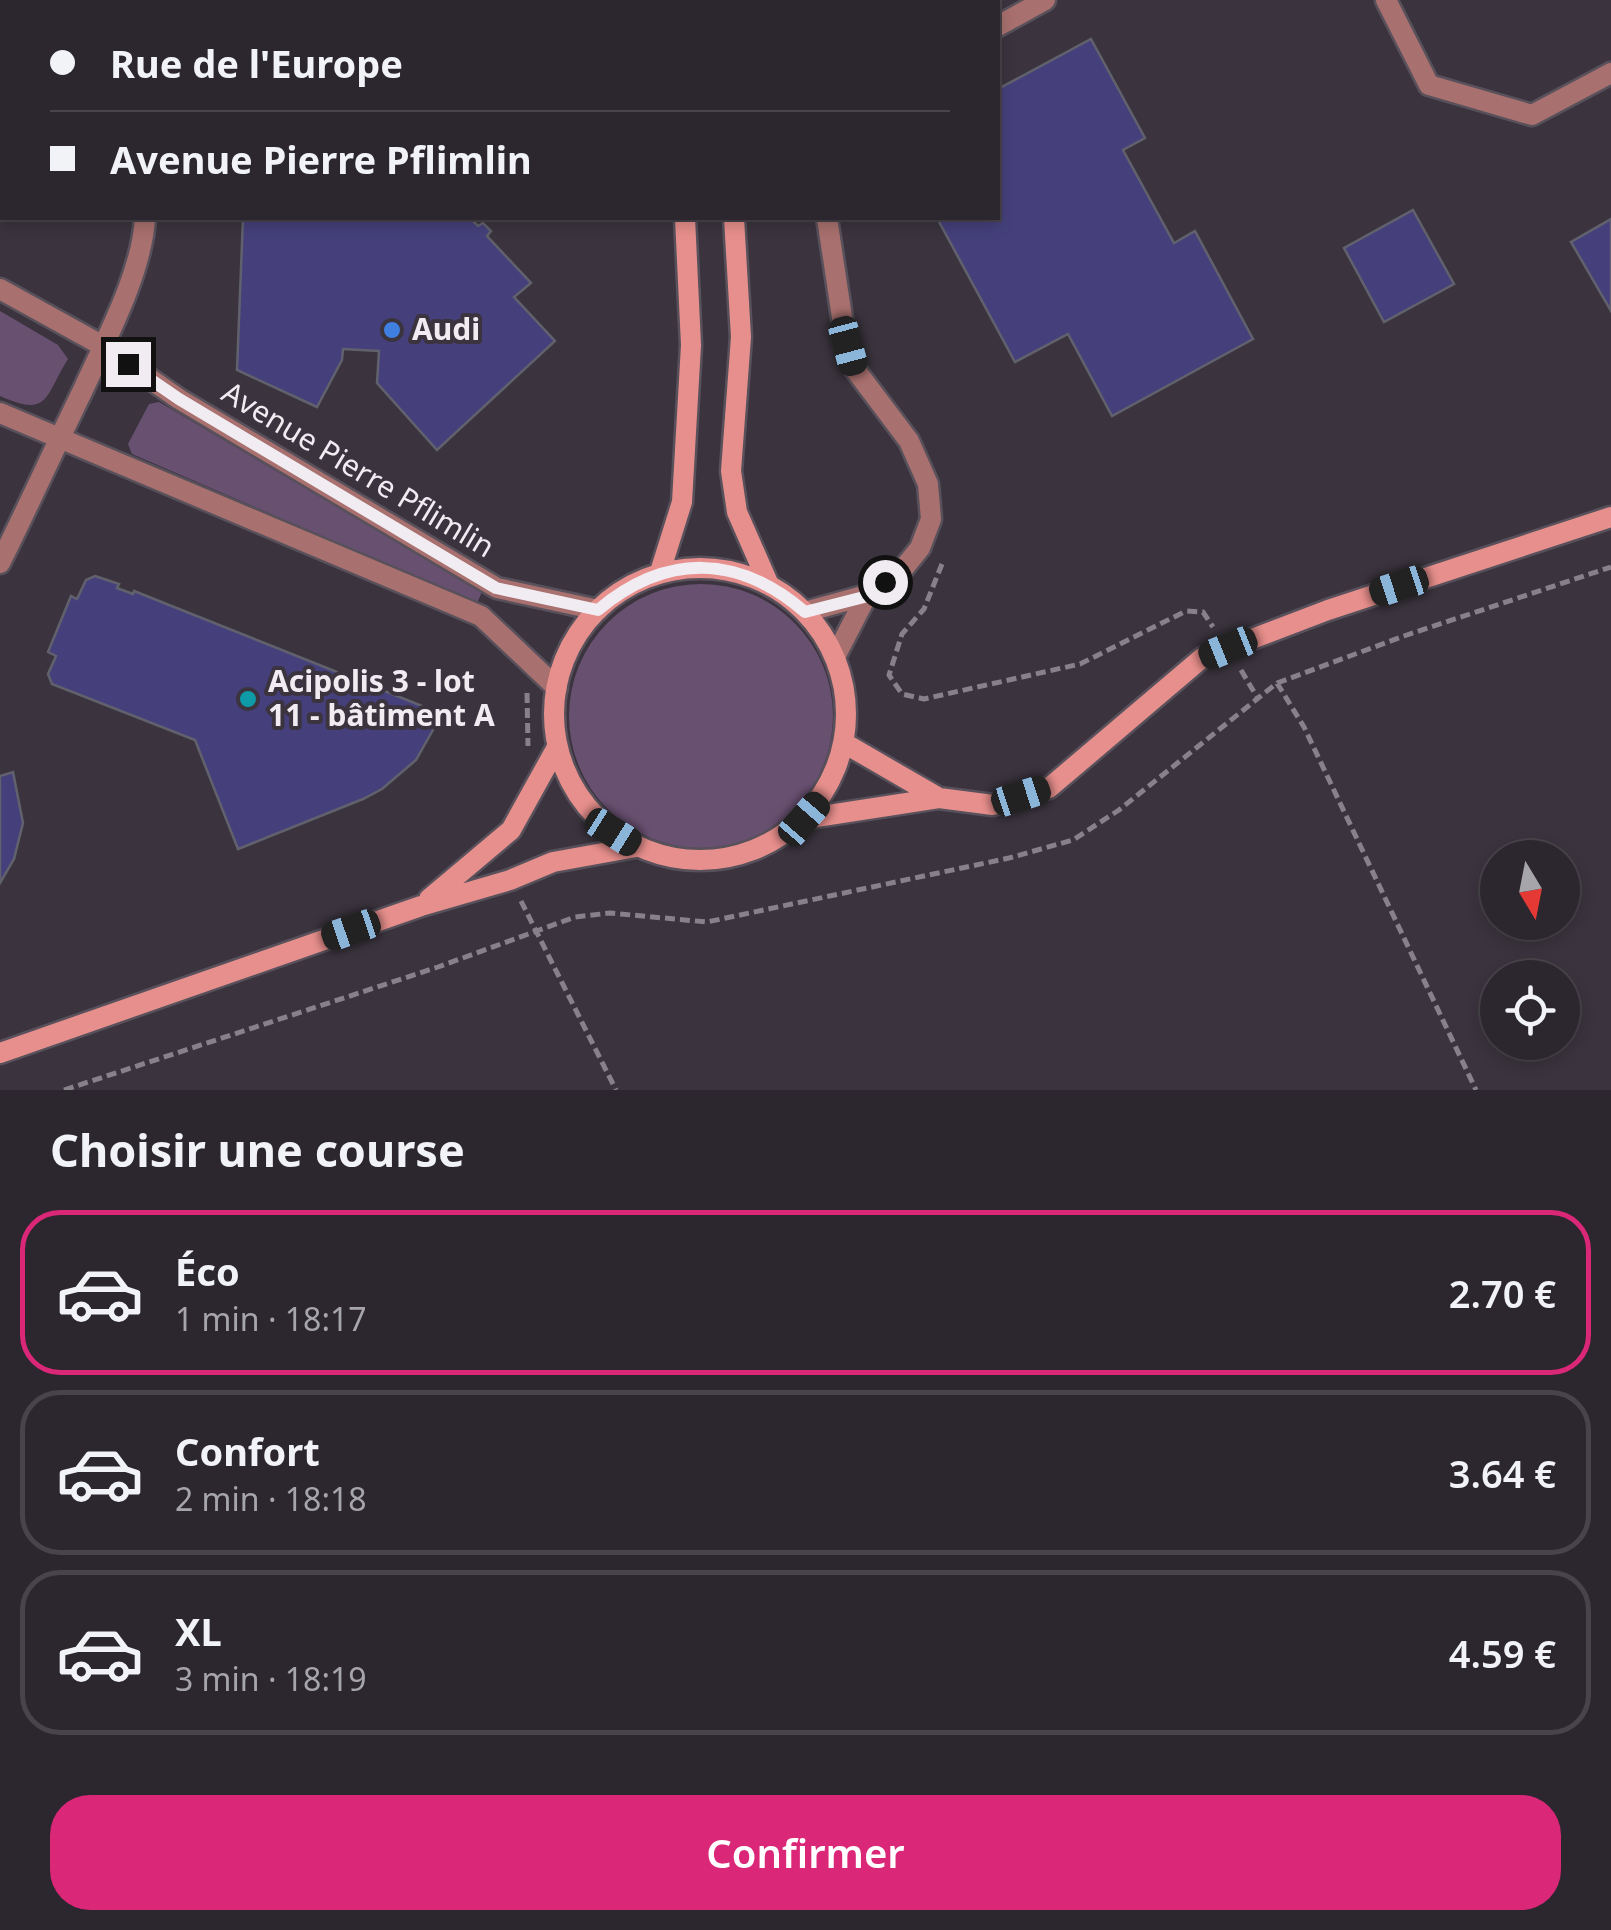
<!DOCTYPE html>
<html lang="fr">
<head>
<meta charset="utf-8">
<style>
  body { margin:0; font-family:"Noto Sans",sans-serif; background:#342f36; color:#f1f3f6; height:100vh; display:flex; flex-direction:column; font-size:38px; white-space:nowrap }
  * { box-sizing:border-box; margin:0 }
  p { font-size:32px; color:#a6a5aa }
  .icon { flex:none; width:55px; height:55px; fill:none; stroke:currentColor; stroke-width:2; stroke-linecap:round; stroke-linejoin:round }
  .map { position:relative; height:1090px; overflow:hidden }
  .sheet { display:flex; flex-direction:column; background:#2c272e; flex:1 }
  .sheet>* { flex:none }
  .guide { position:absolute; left:0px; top:0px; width:1000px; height:220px; box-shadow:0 5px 15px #0003,0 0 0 2px #48444a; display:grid; align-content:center; height:220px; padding:0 50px; background:#2c272e }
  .needle { width:65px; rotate:170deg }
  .buttons { position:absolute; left:1480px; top:840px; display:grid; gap:20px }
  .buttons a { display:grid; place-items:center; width:100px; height:100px; border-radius:50%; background:#2c272e; box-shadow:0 5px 15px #0003,0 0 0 2px #48444a; font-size:50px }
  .end { position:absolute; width:45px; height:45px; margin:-22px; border:12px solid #f1ecf2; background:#111; box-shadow:0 0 0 5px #111 }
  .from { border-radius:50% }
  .car { position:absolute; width:30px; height:60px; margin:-30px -15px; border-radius:12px; box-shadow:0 0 8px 2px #0007; background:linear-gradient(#222 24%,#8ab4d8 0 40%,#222 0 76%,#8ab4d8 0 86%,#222 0) }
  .guide b { display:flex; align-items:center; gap:35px; height:95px; font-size:38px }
  .guide b+b { border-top:2px solid #48444a }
  .guide i { width:25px; height:25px; background:#f1f3f6 }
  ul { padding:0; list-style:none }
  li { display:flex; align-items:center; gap:30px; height:165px; margin:0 20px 15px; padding:0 30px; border:5px solid #48444a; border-radius:40px }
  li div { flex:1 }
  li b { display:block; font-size:38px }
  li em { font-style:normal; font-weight:600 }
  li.selected { border-color:#db2777 }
  li>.icon { width:90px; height:90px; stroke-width:1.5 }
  h2 { padding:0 50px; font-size:45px; line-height:120px }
  .button { display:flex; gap:20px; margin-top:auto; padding:20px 50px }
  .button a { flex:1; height:115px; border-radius:40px; background:#db2777; color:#fff; font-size:40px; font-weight:600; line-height:115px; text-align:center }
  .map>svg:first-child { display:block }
  .green { fill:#685071 }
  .building { fill:#45407b; stroke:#61616d; stroke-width:2.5 }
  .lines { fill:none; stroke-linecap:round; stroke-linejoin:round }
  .street-casing { stroke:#58515b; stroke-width:25 }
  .secondary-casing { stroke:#58515b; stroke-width:25 }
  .path { stroke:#878189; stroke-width:5; stroke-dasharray:10 5; stroke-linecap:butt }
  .street { stroke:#a8706e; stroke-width:20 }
  .secondary { stroke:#e78f8c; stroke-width:20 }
  .route { stroke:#f1ecf2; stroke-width:12 }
  .shop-dot { fill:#3f7fe0; stroke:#3b343e; stroke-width:4 }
  .culture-dot { fill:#0f9aa8; stroke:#3b343e; stroke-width:4 }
  .labels { text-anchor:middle; stroke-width:8; stroke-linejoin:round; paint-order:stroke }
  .poi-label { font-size:30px; font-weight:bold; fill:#f1ecf2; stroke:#3b343e; text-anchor:start }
  .street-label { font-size:30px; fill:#f1ecf2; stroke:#3b343e }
</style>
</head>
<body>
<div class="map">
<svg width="1611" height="1090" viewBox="0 0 1611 1090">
  <rect width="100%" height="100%" fill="#3b343e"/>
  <path class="green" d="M 0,311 L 58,345 L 68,359 C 44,397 50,418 0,396 Z
    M 159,402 L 482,592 L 477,603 L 132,454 L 128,444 L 149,404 Z
    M569 716a132 132 0 1 1 264 0a132 132 0 1 1-264 0Z"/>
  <path class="building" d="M 476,0 L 476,2 L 324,2 L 366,0 Z
    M 0,22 L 2,30 L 2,191 L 0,189 Z
    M 1091,39 L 1145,138 L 1123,150 L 1174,243 L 1195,231 L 1253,339 L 1112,416 L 1068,334 L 1015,362 L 937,218 L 998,218 L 998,89 Z
    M 1413,210 L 1454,284 L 1384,322 L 1344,248 Z
    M 243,218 L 470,218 L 478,226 L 483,223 L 491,231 L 487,236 L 531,283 L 514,297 L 555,341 L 437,450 L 377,383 L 379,351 L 343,349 L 342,360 L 317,407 L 237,370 Z
    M 1611,219 L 1611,311 L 1571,242 Z
    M 95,576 L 119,584 L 117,588 L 133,594 L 134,591 L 442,714 L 416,760 L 382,789 L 363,799 L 238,849 L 195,740 L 52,684 L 48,674 L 56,656 L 48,652 L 71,596 L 77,599 L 86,580 Z
    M 13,772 L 23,823 L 14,859 L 0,883 L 0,776 Z"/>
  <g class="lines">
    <defs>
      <path id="street" d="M 89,0 L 90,2
        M 1386,0 L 1429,85 L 1532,115 L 1611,73
        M 998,26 L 1045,0
        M 0,289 L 103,346 L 179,399 L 497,588 L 598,610
        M 0,413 L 481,616 L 557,688
        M 0,563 C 29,505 55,447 83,390 C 106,339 142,273 145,218
        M 805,612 L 867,595 L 903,569 L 920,548 L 931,519 L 928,484 L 909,441 L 854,368 L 843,324 L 827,218
        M 835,657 L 867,595"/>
      <path id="secondary" d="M 670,0 L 671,2
        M 717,0 L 718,2
        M 734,218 L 741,337 L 731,471 L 737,512 L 769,585
        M554 714a146 146 0 1 1 292 0a146 146 0 1 1-292 0Z
        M 660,572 L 682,502 L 691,345 L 685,218
        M 844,743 L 939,798
        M 803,819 L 939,798 L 993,805 L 1049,788 L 1202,658 L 1328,610 L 1611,517
        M 429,899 L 511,830 L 557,747
        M 0,1053 L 421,906 L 510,880 L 553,862 L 636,847"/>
    </defs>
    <use href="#street" class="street-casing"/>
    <use href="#secondary" class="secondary-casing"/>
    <path class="path" d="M 942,564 L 924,609 L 902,634 L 889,675 L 902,694 L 924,699 L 1080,664 L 1186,611 L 1203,612 L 1213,627
      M 1241,670 L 1257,697
      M 1277,683 L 1304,727 L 1476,1090
      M 527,693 L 528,746
      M 521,901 L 616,1090
      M 64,1090 L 438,967 L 575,917 L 610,913 L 707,922 L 1009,858 L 1073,840 L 1119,810 L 1277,683 L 1404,636 L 1611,567"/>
    <use href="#street" class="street"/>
    <use href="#secondary" class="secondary"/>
  </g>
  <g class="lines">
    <path class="route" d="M 128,364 L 179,399 L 496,588 L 598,610 C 666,553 738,554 805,612 L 868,596 L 885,582"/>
  </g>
  <circle class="shop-dot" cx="392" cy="330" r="10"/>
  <circle class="culture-dot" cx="248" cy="699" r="10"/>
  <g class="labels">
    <g class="poi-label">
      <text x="412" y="340">Audi</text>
      <text x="268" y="692">Acipolis 3 - lot<tspan x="268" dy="34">11 - bâtiment A</tspan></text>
    </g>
    <g class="street-label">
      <text transform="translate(358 470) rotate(31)" y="10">Avenue Pierre Pflimlin</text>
    </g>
  </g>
</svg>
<div class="buttons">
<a><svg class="needle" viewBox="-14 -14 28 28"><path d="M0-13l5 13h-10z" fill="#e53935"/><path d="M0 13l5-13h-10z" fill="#a6a5aa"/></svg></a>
<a><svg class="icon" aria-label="locate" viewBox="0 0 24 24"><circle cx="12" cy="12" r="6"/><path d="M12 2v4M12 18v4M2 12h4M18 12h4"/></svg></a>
</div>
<i class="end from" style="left:885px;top:582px"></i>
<i class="end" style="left:128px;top:364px"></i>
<i class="car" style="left:848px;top:346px;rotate:165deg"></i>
<i class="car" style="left:1399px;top:586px;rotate:252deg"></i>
<i class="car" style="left:1228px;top:648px;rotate:248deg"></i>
<i class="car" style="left:1021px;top:796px;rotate:72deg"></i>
<i class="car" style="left:804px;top:819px;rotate:41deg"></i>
<i class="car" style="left:613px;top:832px;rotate:122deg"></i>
<i class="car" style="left:351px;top:930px;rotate:251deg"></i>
<div class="guide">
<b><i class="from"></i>Rue de l'Europe</b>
<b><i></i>Avenue Pierre Pflimlin</b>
</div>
</div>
<section class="sheet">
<h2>Choisir une course</h2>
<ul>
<li class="selected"><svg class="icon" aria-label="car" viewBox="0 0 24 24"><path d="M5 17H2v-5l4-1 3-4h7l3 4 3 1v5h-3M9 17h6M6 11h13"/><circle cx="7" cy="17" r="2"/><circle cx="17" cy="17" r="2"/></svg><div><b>Éco</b><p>1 min · 18:17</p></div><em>2.70 €</em></li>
<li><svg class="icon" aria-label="car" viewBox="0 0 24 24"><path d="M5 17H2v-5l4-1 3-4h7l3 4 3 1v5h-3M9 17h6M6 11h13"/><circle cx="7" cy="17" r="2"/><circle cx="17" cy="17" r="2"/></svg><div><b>Confort</b><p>2 min · 18:18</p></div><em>3.64 €</em></li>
<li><svg class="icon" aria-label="car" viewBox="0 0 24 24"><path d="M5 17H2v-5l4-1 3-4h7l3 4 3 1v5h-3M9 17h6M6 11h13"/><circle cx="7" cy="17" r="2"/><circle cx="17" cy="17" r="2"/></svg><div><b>XL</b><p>3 min · 18:19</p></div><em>4.59 €</em></li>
</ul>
<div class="button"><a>Confirmer</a></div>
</section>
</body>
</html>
